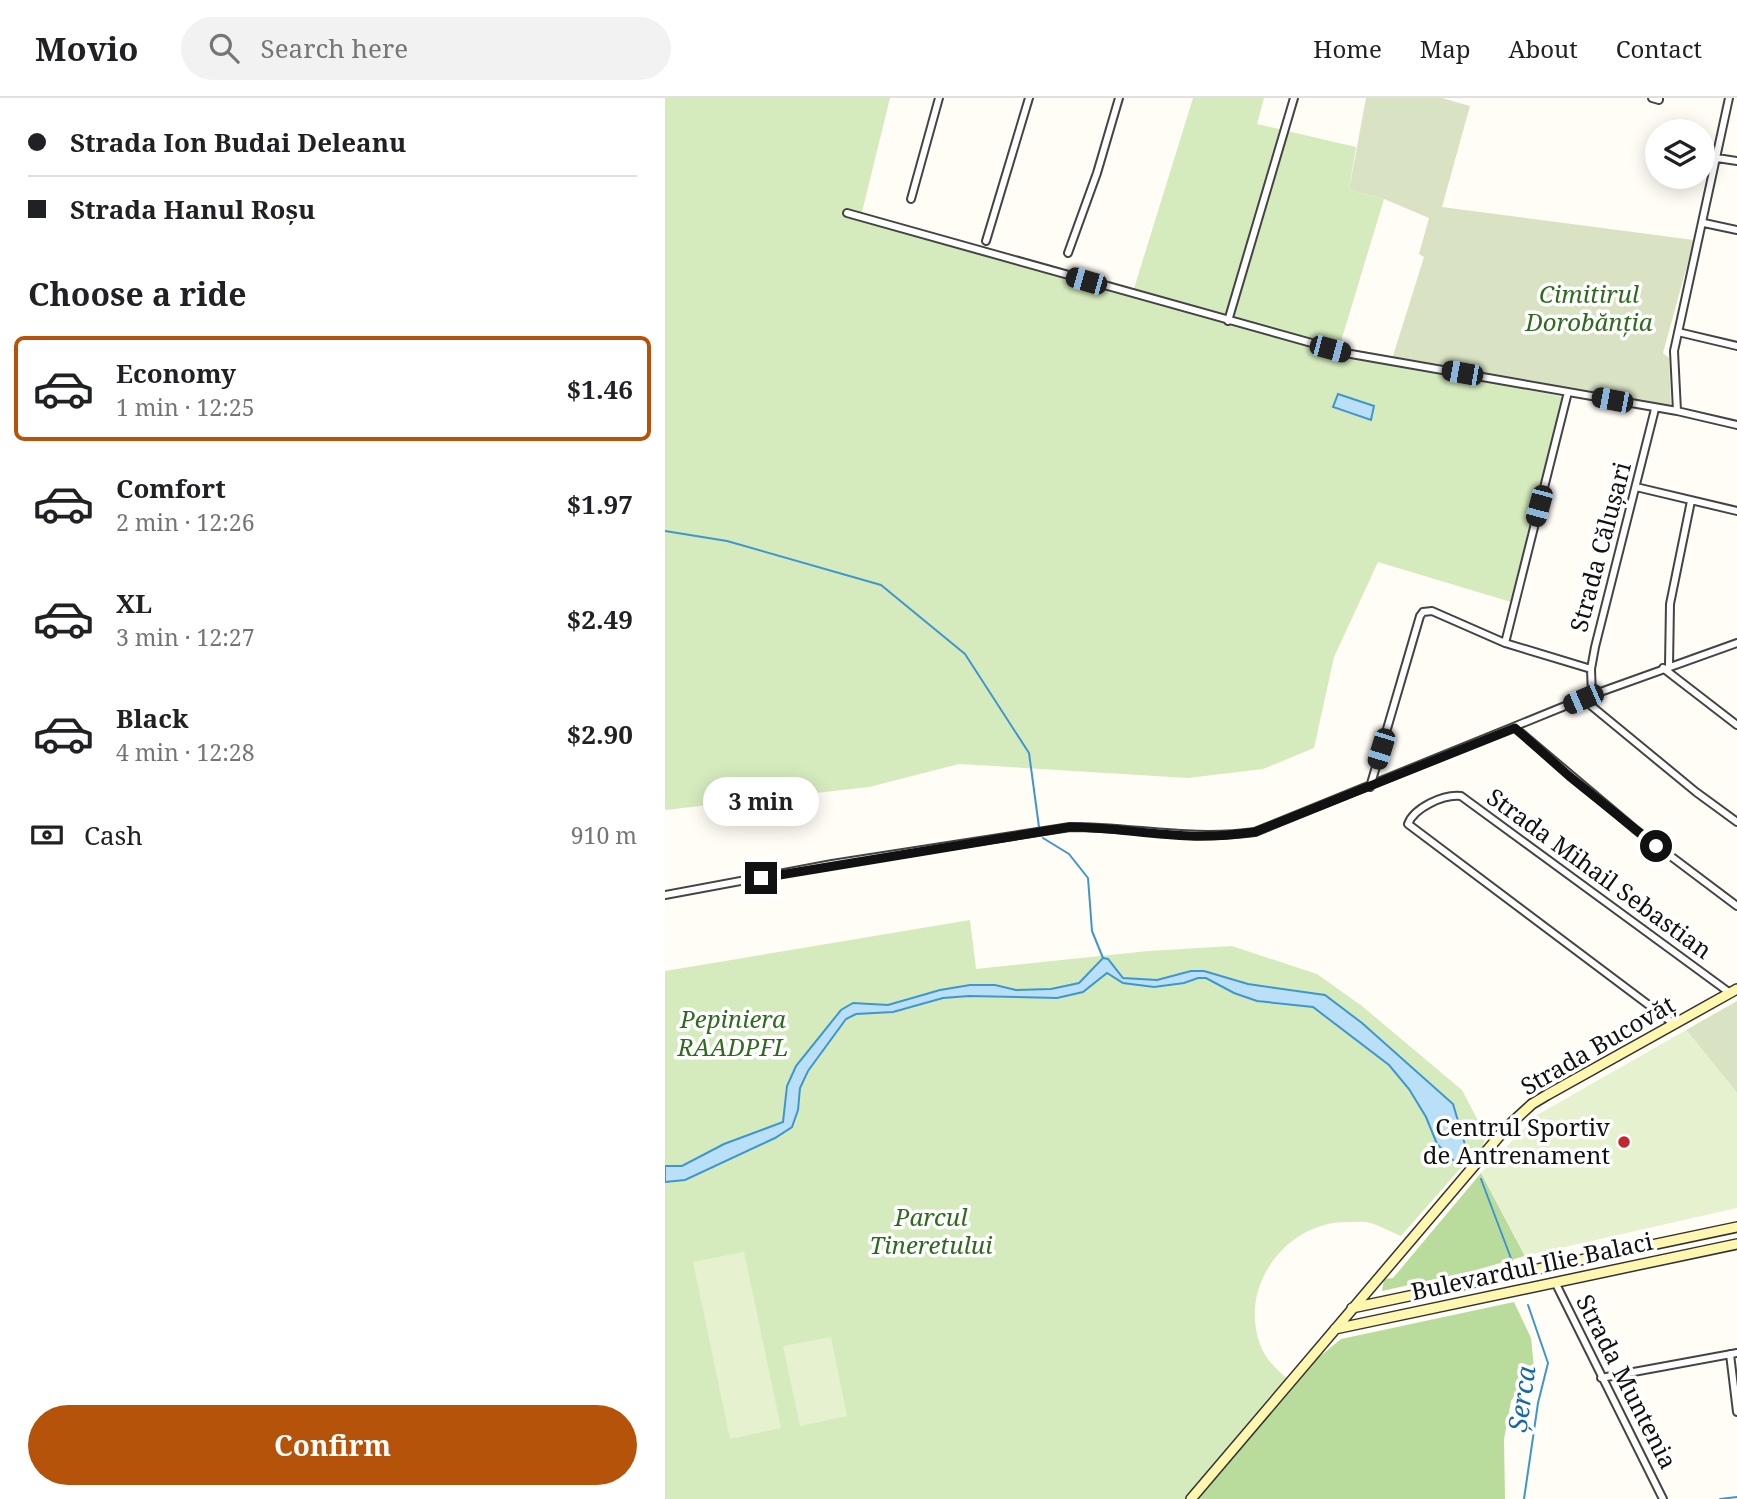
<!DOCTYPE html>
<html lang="en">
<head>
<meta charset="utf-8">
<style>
  body { margin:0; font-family:"Noto Serif",serif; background:#f2f2f2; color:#202124; height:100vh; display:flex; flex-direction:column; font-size:26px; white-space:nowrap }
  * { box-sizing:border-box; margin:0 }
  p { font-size:23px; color:#757577 }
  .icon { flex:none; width:38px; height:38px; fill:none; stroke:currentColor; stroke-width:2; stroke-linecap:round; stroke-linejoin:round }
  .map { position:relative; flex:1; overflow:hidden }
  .details { display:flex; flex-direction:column; background:#fff; width:665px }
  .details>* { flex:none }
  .guide { display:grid; align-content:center; height:154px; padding:0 28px; background:#fff }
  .controls { position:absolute; left:980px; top:21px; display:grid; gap:14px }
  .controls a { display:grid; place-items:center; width:70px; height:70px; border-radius:50%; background:#fff; box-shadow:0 4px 18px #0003; font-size:35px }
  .end { position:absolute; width:32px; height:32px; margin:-16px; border:9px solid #111; background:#fff; box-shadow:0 0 0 4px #fff }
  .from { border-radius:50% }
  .bubble { position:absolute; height:49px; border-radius:24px; background:#fff; box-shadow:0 4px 18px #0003; font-size:23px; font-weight:700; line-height:49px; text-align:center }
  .car { position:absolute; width:21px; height:42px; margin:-21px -10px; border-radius:9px; box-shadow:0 0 5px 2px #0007; background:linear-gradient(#222 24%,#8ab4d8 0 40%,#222 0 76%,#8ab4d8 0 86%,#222 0) }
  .guide b { display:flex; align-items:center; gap:24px; height:66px; font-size:26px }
  .guide b+b { border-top:2px solid #e0e0e0 }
  .guide i { width:18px; height:18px; background:#202124 }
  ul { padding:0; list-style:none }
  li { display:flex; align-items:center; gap:21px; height:105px; margin:0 14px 10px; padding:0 14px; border:4px solid transparent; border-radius:10px }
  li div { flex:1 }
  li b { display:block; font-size:26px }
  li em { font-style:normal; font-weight:700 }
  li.current { border-color:#b45309 }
  li>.icon { width:63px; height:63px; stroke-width:1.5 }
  h2 { padding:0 28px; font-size:32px; line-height:84px }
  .pay { display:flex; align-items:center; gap:18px; height:77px; padding:0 28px; font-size:26px }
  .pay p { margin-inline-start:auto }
  .action { display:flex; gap:14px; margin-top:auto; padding:14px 28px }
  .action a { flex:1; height:80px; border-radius:42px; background:#b45309; color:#fff; font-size:28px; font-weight:700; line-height:80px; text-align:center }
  header { display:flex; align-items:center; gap:42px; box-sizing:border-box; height:98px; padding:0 35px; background:#fff; border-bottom:2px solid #e0e0e0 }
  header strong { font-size:33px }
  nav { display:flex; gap:38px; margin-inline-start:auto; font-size:24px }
  .search { width:490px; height:63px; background:#f2f2f2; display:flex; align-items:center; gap:18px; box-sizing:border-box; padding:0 24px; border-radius:38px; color:#757577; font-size:26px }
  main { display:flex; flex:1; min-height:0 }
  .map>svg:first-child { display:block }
  .green { fill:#d5ebbd }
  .forest { fill:#b9dc9c }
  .cemetery { fill:#d9e3c4 }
  .pitch { fill:#e6f2cf }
  .water { fill:#b9e0f7; stroke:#3f96cf; stroke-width:2 }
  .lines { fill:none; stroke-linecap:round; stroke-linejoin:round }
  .stream { stroke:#3f96cf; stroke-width:2 }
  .minor-casing { stroke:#444; stroke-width:10 }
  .secondary-casing { stroke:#333; stroke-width:12 }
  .minor { stroke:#fff; stroke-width:6 }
  .secondary { stroke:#fff6b0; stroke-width:9 }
  .route { stroke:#111; stroke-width:9 }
  .poi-dot { fill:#c4262e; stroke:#fff; stroke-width:2.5 }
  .labels { text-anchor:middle; stroke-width:7; stroke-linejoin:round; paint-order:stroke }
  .park-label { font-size:24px; font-style:italic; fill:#2f6b1f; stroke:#fff }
  .street-label { font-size:24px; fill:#111; stroke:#fff }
  .poi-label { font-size:24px; fill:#111; stroke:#fff; text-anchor:end }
  .water-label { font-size:26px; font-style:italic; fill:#1768a6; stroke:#fff }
</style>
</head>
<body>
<header>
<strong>Movio</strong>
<div class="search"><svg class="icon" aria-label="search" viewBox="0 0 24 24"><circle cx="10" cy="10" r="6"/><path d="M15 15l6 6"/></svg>Search here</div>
<nav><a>Home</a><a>Map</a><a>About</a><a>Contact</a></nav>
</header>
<main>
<section class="details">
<div class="guide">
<b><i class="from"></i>Strada Ion Budai Deleanu</b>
<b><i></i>Strada Hanul Roșu</b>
</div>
<h2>Choose a ride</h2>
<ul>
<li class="current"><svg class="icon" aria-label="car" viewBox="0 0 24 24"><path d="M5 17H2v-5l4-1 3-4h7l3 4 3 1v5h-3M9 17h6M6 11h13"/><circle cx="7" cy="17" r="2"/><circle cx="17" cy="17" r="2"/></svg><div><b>Economy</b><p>1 min · 12:25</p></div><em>$1.46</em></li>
<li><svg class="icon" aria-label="car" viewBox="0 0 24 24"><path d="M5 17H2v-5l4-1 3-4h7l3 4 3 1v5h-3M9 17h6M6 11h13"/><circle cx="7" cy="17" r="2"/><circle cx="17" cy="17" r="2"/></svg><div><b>Comfort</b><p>2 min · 12:26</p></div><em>$1.97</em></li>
<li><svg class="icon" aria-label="car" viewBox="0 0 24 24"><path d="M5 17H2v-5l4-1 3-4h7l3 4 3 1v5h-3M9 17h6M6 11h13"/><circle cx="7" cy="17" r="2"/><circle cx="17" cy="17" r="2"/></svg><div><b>XL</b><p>3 min · 12:27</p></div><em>$2.49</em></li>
<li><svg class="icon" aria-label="car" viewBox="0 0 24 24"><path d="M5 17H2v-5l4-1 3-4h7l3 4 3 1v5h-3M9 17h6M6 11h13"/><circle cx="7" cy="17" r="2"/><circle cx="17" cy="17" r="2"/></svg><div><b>Black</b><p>4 min · 12:28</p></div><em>$2.90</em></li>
</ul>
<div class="pay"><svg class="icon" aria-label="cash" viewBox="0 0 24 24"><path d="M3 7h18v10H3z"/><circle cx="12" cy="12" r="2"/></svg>Cash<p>910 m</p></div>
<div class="action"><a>Confirm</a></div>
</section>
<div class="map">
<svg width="1072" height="1401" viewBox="0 0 1072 1401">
  <rect width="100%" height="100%" fill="#fffdf5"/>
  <path class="green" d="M 0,0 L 225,0 L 197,114 L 467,197 L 528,0 L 599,0 L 592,26 L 691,49 L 684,92 L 719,101 L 674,250 L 897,299 L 846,504 L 713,464 L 669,559 L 649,650 L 598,671 L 523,680 L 294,666 L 204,689 L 0,712 Z
    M 305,822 L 311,871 L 483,853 L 567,848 L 652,876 L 697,908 L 797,992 L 821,1038 L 815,1057 L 794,1072 L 736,1138 C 726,1134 716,1128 706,1125 C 699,1123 691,1124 684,1124 C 623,1122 573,1187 595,1246 C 600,1262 613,1272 625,1283 L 526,1401 L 0,1401 L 0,873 Z"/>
  <path class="forest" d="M 816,1075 L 860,1158 L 811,1172 L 717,1193 L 719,1181 L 728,1180 Z
    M 849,1204 L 866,1240 L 869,1270 L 846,1303 L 839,1341 L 840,1401 L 526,1401 L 625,1283 L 676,1241 Z"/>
  <path class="cemetery" d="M 701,0 L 777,0 L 805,8 L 777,109 L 1029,142 L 998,255 L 1004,260 L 1006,309 L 727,261 L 759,159 L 754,156 L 764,120 L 719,101 L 684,92 Z
    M 1072,903 L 1072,995 L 1021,932 Z"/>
  <path class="pitch" d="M 1021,932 L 1072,995 L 1072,1110 L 860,1158 L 816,1075 L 872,1017 Z
    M 79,1154 L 116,1330 L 65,1341 L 28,1164 Z
    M 166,1239 L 182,1318 L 135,1328 L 118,1248 Z"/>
  <path class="water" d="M 673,296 L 709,308 L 706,322 L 668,309 Z
    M 438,860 L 443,861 L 458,880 L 492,882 L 526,873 L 539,873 L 583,886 L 660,897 L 697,925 L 788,1006 L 803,1057 L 800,1064 L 792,1066 L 772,1046 L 761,1019 L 744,991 L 724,967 L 648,909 L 592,903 L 569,895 L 541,880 L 533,880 L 519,885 L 489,889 L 458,885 L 442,875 L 418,894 L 392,900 L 304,898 L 278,900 L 228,914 L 191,916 L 181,921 L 143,973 L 135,990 L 133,1012 L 127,1029 L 110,1040 L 20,1082 L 0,1084 L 0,1068 L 17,1068 L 59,1046 L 118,1024 L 122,988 L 131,968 L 176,912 L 188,905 L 223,907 L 275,892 L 305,887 L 330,887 L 351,892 L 386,891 L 414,885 Z"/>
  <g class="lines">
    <path class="stream" d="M 0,433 L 62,443 L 216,487 L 300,556 L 364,655 L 374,729
      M 378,740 L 404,756 L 423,780 L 427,833 L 438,860
      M 816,1081 L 847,1163
      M 859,1401 L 873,1305 L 883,1265 L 863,1207
      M 1055,1401 L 1072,1399"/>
    <defs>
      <path id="minor" d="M 987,0 L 994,2 L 994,0
        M 1052,60 L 1072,63
        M 246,101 L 274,0
        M 182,115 L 686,256 L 1012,313 L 1072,327
        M 1039,125 L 1072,132
        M 321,143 L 364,0
        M 403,155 L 432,75 L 454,0
        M 563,223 L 629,0
        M 1013,234 L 1072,248
        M 1012,313 L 1009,253 L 1064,0
        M 971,389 L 1072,413
        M 840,545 L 903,294
        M 1004,568 L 1005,506 L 1026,403
        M 998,570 L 1072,627
        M 927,597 L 926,571 L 930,549 L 990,311
        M 918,601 L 1031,694 L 1072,724
        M 850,630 L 971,732 L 1072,808
        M 705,689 L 755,518 L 758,514 L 767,513 L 840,545 L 926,571
        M 0,797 L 167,766 L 405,729 C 470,729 525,743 590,734 L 927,597 L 1072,545
        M 1009,926 L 743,726 C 749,710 778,696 796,698 L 1065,895
        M 890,1184 L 998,1401
        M 1065,1256 L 1072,1314
        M 936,1280 L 1072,1255"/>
      <path id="secondary" d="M 687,1210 L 1072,1129
        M 670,1231 L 1072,1146
        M 526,1401 L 842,1029 L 867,1006 L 882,997 L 1072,891"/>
    </defs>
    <use href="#minor" class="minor-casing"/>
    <use href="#secondary" class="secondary-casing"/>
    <use href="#minor" class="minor"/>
    <use href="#secondary" class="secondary"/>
  </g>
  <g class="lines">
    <path class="route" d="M 96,780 L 405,729 C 446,729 485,737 525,738 C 547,739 568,737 590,734 L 850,630 L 904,678 L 991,748"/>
  </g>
  <circle class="poi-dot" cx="959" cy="1044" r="7"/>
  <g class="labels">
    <g class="park-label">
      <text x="924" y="205">Cimitirul<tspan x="924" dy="28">Dorobănția</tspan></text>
      <text x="68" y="930">Pepiniera<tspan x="68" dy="28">RAADPFL</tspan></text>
      <text x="266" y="1128">Parcul<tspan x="266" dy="28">Tineretului</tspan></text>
    </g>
    <g class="street-label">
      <text transform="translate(936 449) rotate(-75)" y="8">Strada Călușari</text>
      <text transform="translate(934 776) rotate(36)" y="8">Strada Mihail Sebastian</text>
      <text transform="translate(933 948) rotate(-30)" y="8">Strada Bucovăț</text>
      <text transform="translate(867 1169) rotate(-12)" y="8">Bulevardul Ilie Balaci</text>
      <text transform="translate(961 1284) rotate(63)" y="8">Strada Muntenia</text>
    </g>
    <g class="poi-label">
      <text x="945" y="1038">Centrul Sportiv<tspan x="945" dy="28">de Antrenament</tspan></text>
    </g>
    <g class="water-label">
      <text transform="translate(857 1301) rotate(-82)" y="9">Șerca</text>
    </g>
  </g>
</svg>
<div class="controls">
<a><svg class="icon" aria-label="layers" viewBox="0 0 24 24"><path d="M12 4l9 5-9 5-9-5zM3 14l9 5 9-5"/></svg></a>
</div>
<i class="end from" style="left:991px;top:748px"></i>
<i class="end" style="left:96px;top:780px"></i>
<div class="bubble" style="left:38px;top:679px;width:116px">3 min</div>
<i class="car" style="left:421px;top:183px;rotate:286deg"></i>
<i class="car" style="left:665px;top:251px;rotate:105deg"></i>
<i class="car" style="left:797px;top:275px;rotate:280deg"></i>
<i class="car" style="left:947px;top:302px;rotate:281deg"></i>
<i class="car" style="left:874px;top:408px;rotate:195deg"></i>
<i class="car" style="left:918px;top:601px;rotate:247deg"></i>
<i class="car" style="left:716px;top:651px;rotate:197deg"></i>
</div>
</main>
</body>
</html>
